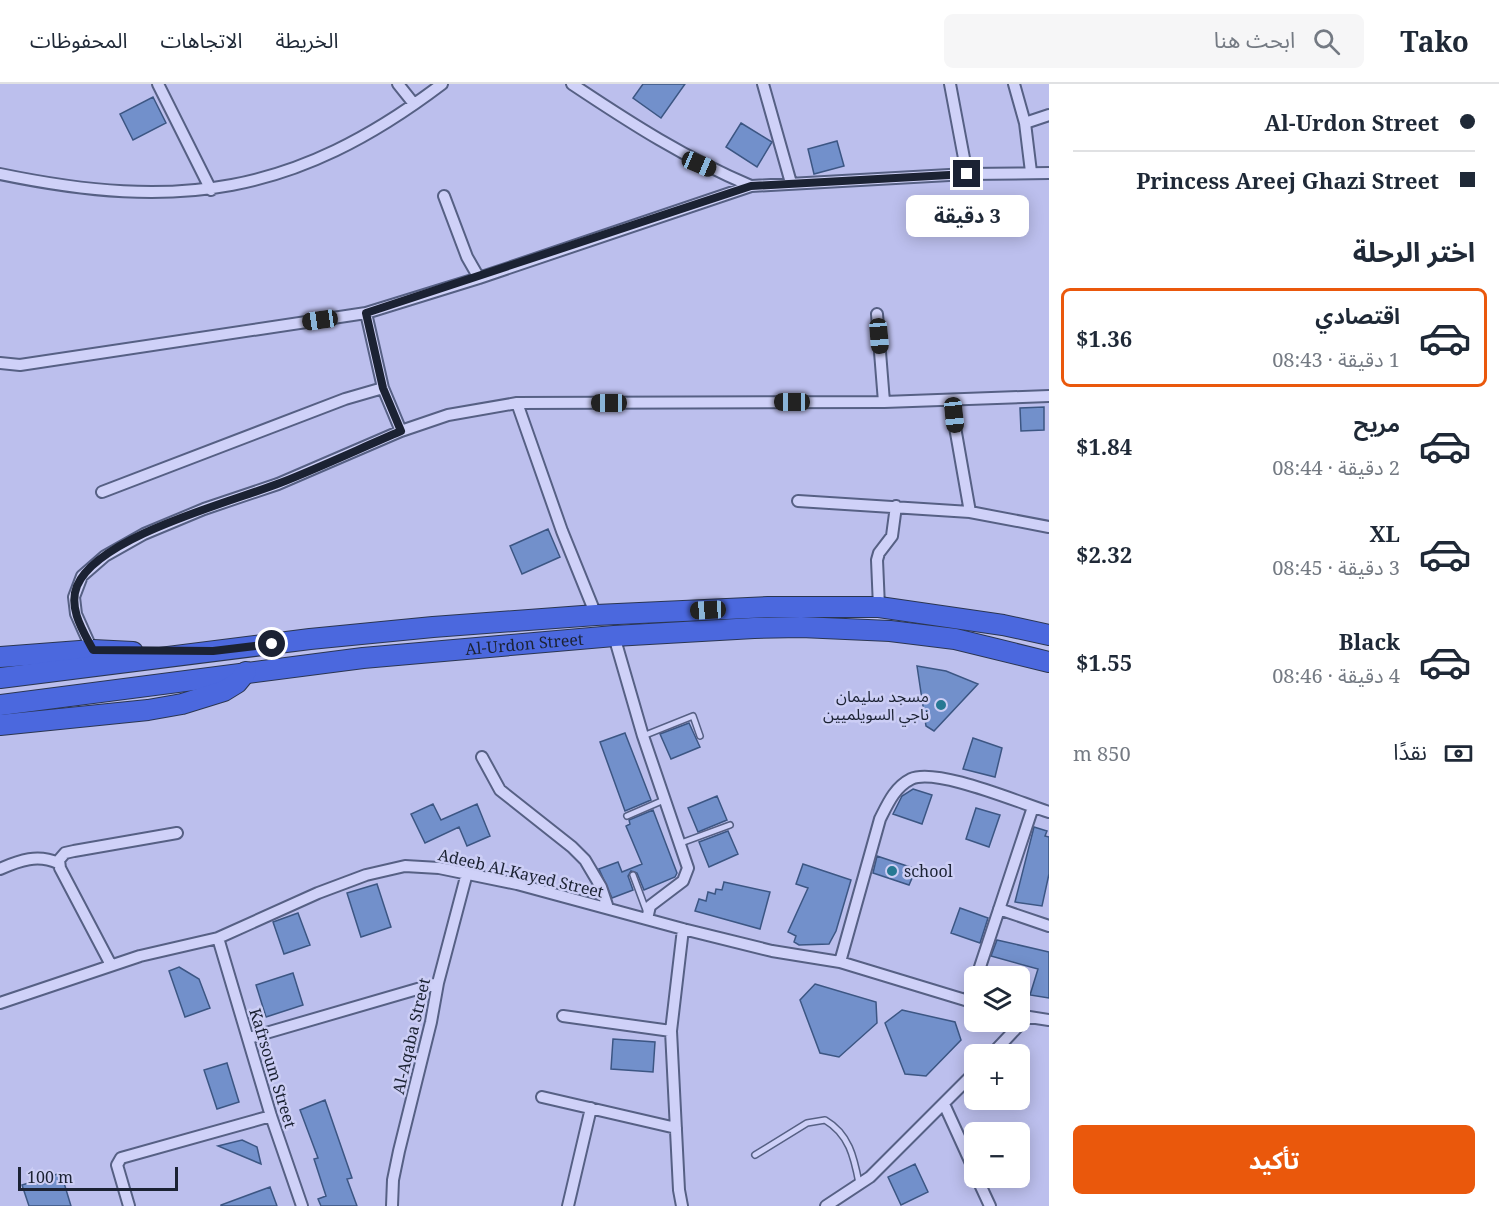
<!DOCTYPE html>
<html lang="ar">
<head>
<meta charset="utf-8">
<style>
  body { margin:0; font-family:"Noto Serif","Noto Sans Arabic",serif; background:#f6f6f7; color:#1f2937; direction:rtl; height:100vh; display:flex; flex-direction:column; font-size:22px; white-space:nowrap }
  * { box-sizing:border-box; margin:0 }
  p { font-size:20px; color:#747a83 }
  .icon { flex:none; width:33px; height:33px; fill:none; stroke:currentColor; stroke-width:2; stroke-linecap:round; stroke-linejoin:round }
  .map { position:relative; flex:1; overflow:hidden; direction:ltr }
  .details { display:flex; flex-direction:column; background:#fff; width:450px }
  .details>* { flex:none }
  .banner { display:grid; align-content:center; height:132px; padding:0 24px; background:#fff }
  .fabs { position:absolute; left:964px; top:882px; display:grid; gap:12px }
  .fabs a { display:grid; place-items:center; width:66px; height:66px; border-radius:9px; background:#fff; box-shadow:0 3px 15px #0003; font-size:30px }
  .scale { position:absolute; left:18px; bottom:15px; width:160px; box-sizing:border-box; padding-left:6px; border:3px solid #1b2233; border-top:0; font-size:16px; line-height:21px; white-space:nowrap; color:#1b2233; -webkit-text-stroke:4px #cccef5; paint-order:stroke }
  .end { position:absolute; width:27px; height:27px; margin:-14px; border:8px solid #1b2233; background:#fff; box-shadow:0 0 0 3px #fff }
  .from { border-radius:50% }
  .bubble { position:absolute; height:42px; border-radius:9px; background:#fff; box-shadow:0 3px 15px #0003; font-size:20px; font-weight:700; line-height:42px; text-align:center; direction:rtl }
  .car { position:absolute; width:18px; height:36px; margin:-18px -9px; border-radius:8px; box-shadow:0 0 4px 2px #0007; background:linear-gradient(#222 24%,#8ab4d8 0 40%,#222 0 76%,#8ab4d8 0 86%,#222 0) }
  .banner b { display:flex; align-items:center; gap:21px; height:57px; font-size:22px }
  .banner b+b { border-top:2px solid #e0e1e3 }
  .banner i { width:15px; height:15px; background:#1f2937 }
  ul { padding:0; list-style:none }
  li { display:flex; align-items:center; gap:18px; height:99px; margin:0 12px 9px; padding:0 12px; border:3px solid transparent; border-radius:9px }
  li div { flex:1 }
  li b { display:block; font-size:22px }
  li em { font-style:normal; font-weight:700 }
  li.selected { border-color:#ea580c }
  li>.icon { width:54px; height:54px; stroke-width:1.5 }
  h2 { padding:0 24px; font-size:27px; line-height:72px }
  .pay { display:flex; align-items:center; gap:15px; height:66px; padding:0 24px; font-size:22px }
  .pay p { margin-inline-start:auto }
  .action { display:flex; gap:12px; margin-top:auto; padding:12px 24px }
  .action a { flex:1; height:69px; border-radius:9px; background:#ea580c; color:#fff; font-size:24px; font-weight:700; line-height:69px; text-align:center }
  header { display:flex; align-items:center; gap:36px; box-sizing:border-box; height:84px; padding:0 30px; background:#fff; border-bottom:2px solid #e0e1e3 }
  header strong { font-size:28px }
  nav { display:flex; gap:33px; margin-inline-start:auto; font-size:21px }
  .search { width:420px; height:54px; background:#f6f6f7; display:flex; align-items:center; gap:15px; box-sizing:border-box; padding:0 21px; border-radius:9px; color:#747a83; font-size:22px }
  main { display:flex; flex:1; min-height:0 }
  .map>svg:first-child { display:block }
  .building { fill:#7290cb; stroke:#3c5683; stroke-width:1.5 }
  .lines { fill:none; stroke-linecap:round; stroke-linejoin:round }
  .lane-casing { stroke:#566084; stroke-width:8 }
  .street-casing { stroke:#566084; stroke-width:14 }
  .highway-casing { stroke:#2b3651; stroke-width:22 }
  .lane { stroke:#cfd1f8; stroke-width:5 }
  .street { stroke:#cfd1f8; stroke-width:10 }
  .highway { stroke:#4b68de; stroke-width:20 }
  .route { stroke:#1b2233; stroke-width:8 }
  .poi-dot { fill:#277993; stroke:#cccef5; stroke-width:2 }
  .labels { text-anchor:middle; stroke-width:5; stroke-linejoin:round; paint-order:stroke }
  .street-label { font-size:16px; fill:#1b2233; stroke:#cccef5 }
  .poi-label { font-size:16px; fill:#1b2233; stroke:#cccef5; text-anchor:end }
</style>
</head>
<body>
<header>
<strong>Tako</strong>
<div class="search"><svg class="icon" aria-label="search" viewBox="0 0 24 24"><circle cx="10" cy="10" r="6"/><path d="M15 15l6 6"/></svg>ابحث هنا</div>
<nav><a>الخريطة</a><a>الاتجاهات</a><a>المحفوظات</a></nav>
</header>
<main>
<section class="details">
<div class="banner">
<b><i class="from"></i>Al-Urdon Street</b>
<b><i></i>Princess Areej Ghazi Street</b>
</div>
<h2>اختر الرحلة</h2>
<ul>
<li class="selected"><svg class="icon" aria-label="car" viewBox="0 0 24 24"><path d="M5 17H2v-5l4-1 3-4h7l3 4 3 1v5h-3M9 17h6M6 11h13"/><circle cx="7" cy="17" r="2"/><circle cx="17" cy="17" r="2"/></svg><div><b>اقتصادي</b><p>1 دقيقة · 08:43</p></div><em>$1.36</em></li>
<li><svg class="icon" aria-label="car" viewBox="0 0 24 24"><path d="M5 17H2v-5l4-1 3-4h7l3 4 3 1v5h-3M9 17h6M6 11h13"/><circle cx="7" cy="17" r="2"/><circle cx="17" cy="17" r="2"/></svg><div><b>مريح</b><p>2 دقيقة · 08:44</p></div><em>$1.84</em></li>
<li><svg class="icon" aria-label="car" viewBox="0 0 24 24"><path d="M5 17H2v-5l4-1 3-4h7l3 4 3 1v5h-3M9 17h6M6 11h13"/><circle cx="7" cy="17" r="2"/><circle cx="17" cy="17" r="2"/></svg><div><b>XL</b><p>3 دقيقة · 08:45</p></div><em>$2.32</em></li>
<li><svg class="icon" aria-label="car" viewBox="0 0 24 24"><path d="M5 17H2v-5l4-1 3-4h7l3 4 3 1v5h-3M9 17h6M6 11h13"/><circle cx="7" cy="17" r="2"/><circle cx="17" cy="17" r="2"/></svg><div><b>Black</b><p>4 دقيقة · 08:46</p></div><em>$1.55</em></li>
</ul>
<div class="pay"><svg class="icon" aria-label="cash" viewBox="0 0 24 24"><path d="M3 7h18v10H3z"/><circle cx="12" cy="12" r="2"/></svg>نقدًا<p>850 m</p></div>
<div class="action"><a>تأكيد</a></div>
</section>
<div class="map">
<svg width="1049" height="1122" viewBox="0 0 1049 1122">
  <rect width="100%" height="100%" fill="#bcbfed"/>
  <path class="building" d="M 643,0 L 685,0 L 661,34 L 633,14 Z
    M 153,13 L 166,39 L 133,56 L 120,30 Z
    M 741,39 L 772,58 L 757,83 L 726,63 Z
    M 837,57 L 844,82 L 814,90 L 808,65 Z
    M 1044,323 L 1044,346 L 1021,347 L 1020,324 Z
    M 548,445 L 560,473 L 522,490 L 510,462 Z
    M 917,582 L 946,587 L 978,600 L 934,647 L 926,642 Z
    M 689,639 L 700,663 L 671,675 L 660,650 Z
    M 625,649 L 651,716 L 625,727 L 600,658 Z
    M 973,654 L 1002,664 L 995,693 L 963,685 Z
    M 913,705 L 932,711 L 922,740 L 893,730 L 902,712 Z
    M 717,712 L 727,736 L 698,748 L 688,724 Z
    M 433,720 L 441,736 L 477,720 L 490,752 L 467,762 L 459,743 L 425,759 L 411,730 Z
    M 976,724 L 1000,731 L 989,763 L 966,755 Z
    M 653,726 L 677,789 L 675,793 L 644,806 L 637,789 L 631,787 L 628,792 L 633,806 L 612,814 L 599,785 L 618,778 L 622,788 L 642,780 L 626,742 L 630,740 L 629,736 Z
    M 1034,743 L 1047,747 L 1045,752 L 1049,753 L 1049,790 L 1042,822 L 1015,818 Z
    M 728,747 L 738,770 L 709,783 L 699,758 Z
    M 877,772 L 916,785 L 909,801 L 873,789 Z
    M 803,780 L 851,796 L 836,847 L 829,860 L 799,861 L 794,858 L 796,852 L 788,848 L 808,804 L 796,800 Z
    M 724,798 L 770,808 L 760,845 L 695,827 L 699,815 L 706,817 L 708,808 L 715,810 L 716,805 L 722,806 Z
    M 377,800 L 391,843 L 361,853 L 347,809 Z
    M 960,824 L 988,834 L 980,859 L 951,849 Z
    M 298,829 L 310,861 L 284,870 L 273,838 Z
    M 997,856 L 1049,868 L 1049,914 L 1030,911 L 1038,885 L 991,872 Z
    M 179,883 L 199,895 L 210,924 L 185,933 L 169,887 Z
    M 293,889 L 303,921 L 266,933 L 256,901 Z
    M 815,900 L 876,918 L 877,939 L 839,973 L 820,969 L 800,916 Z
    M 902,926 L 955,938 L 961,956 L 926,992 L 905,990 L 885,939 Z
    M 613,955 L 655,958 L 653,988 L 611,985 Z
    M 227,979 L 239,1018 L 217,1025 L 204,986 Z
    M 325,1016 L 352,1094 L 347,1095 L 357,1122 L 321,1122 L 318,1115 L 326,1112 L 314,1075 L 318,1074 L 300,1026 Z
    M 242,1056 L 257,1063 L 261,1080 L 218,1062 Z
    M 915,1080 L 928,1108 L 901,1121 L 888,1093 Z
    M 61,1089 L 71,1122 L 29,1122 L 22,1101 Z
    M 270,1103 L 277,1122 L 221,1122 L 221,1121 Z"/>
  <g class="lines">
    <defs>
      <path id="lane" d="M 643,652 L 693,632 L 700,652
        M 627,732 L 664,716
        M 681,759 L 730,741
        M 633,791 L 646,826
        M 755,1071 L 807,1039 L 825,1036 C 849,1050 854,1073 859,1099"/>
      <path id="street" d="M 158,0 L 211,106
        M 398,0 L 414,20
        M 572,0 C 632,40 685,74 751,102
        M 763,0 L 791,99
        M 950,0 L 967,90
        M 1014,0 L 1025,39 L 1031,88
        M 1025,39 L 1049,31
        M 0,90 C 178,127 294,112 442,0
        M 444,112 L 467,173 L 479,194 L 751,102 L 967,90 L 1049,89
        M 366,229 L 383,304
        M 877,230 L 884,318
        M 0,279 L 20,281 L 366,229 L 479,194
        M 954,317 L 955,343 L 970,428 L 1049,443
        M 517,319 L 562,447 L 596,531
        M 102,408 L 345,315 L 383,304 L 401,347
        M 798,417 L 970,428
        M 879,523 L 877,476 L 879,469 L 892,452 L 896,422
        M 614,552 L 643,652 L 688,784 L 683,797 L 650,822 L 647,835
        M 93,568 L 76,530 L 74,513 L 82,492 L 105,472 L 144,450 L 204,425 L 278,400 L 401,347 L 448,331 L 517,319 L 884,318 L 1049,312
        M 482,673 L 500,706 L 572,763 L 585,776 L 601,803 L 608,824
        M 0,785 C 20,776 38,770 58,779
        M 999,825 L 1049,842
        M 218,854 L 271,1032 L 302,1122
        M 840,878 L 880,735 C 888,719 895,703 911,695 C 936,683 1020,719 1049,728
        M 111,881 L 60,784 L 59,776 L 65,769 L 74,767 L 177,749
        M 977,892 L 1033,723
        M 968,917 L 975,897
        M 0,919 L 140,872 L 218,854 L 318,809 L 366,791 L 405,782 L 439,784 L 517,800 L 683,845 L 772,867 L 840,878 L 975,919
        M 563,932 L 671,947
        M 1023,932 L 1049,936
        M 249,954 L 438,899
        M 992,970 L 1027,933
        M 542,1013 L 676,1044
        M 944,1020 L 975,1088
        M 977,1094 L 990,1122
        M 129,1122 L 117,1081 L 121,1074 L 271,1032
        M 392,1122 L 393,1096 L 399,1067 L 431,938 L 438,899 L 467,789
        M 568,1122 L 591,1024
        M 682,1122 L 679,1106 L 671,947 L 683,845
        M 826,1122 L 870,1093 L 975,988"/>
      <g id="highway">
        <path d="M 0,573 L 93,566 L 133,568"/>
        <path d="M 0,594 L 310,555 L 433,543 L 596,531 L 768,523 L 879,523 L 1003,541 L 1049,551"/>
        <path id="s1" d="M 0,621 L 363,574 L 614,552 L 754,544 L 801,543 L 890,547 L 955,555 L 1049,578"/>
        <path d="M 0,641 L 148,626 L 182,620 L 224,607 L 237,599 L 246,588"/>
      </g>
    </defs>
    <use href="#lane" class="lane-casing"/>
    <use href="#street" class="street-casing"/>
    <use href="#highway" class="highway-casing"/>
    <use href="#lane" class="lane"/>
    <use href="#street" class="street"/>
    <use href="#highway" class="highway"/>
  </g>
  <g class="lines">
    <path class="route" d="M 272,560 L 213,567 L 93,566 C 83,547 68,524 77,502 C 98,452 231,418 280,399 C 321,383 361,364 401,347 L 383,304 L 366,229 L 751,102 L 967,90"/>
  </g>
  <g class="poi-dot">
    <circle cx="941" cy="621" r="6"/>
    <circle cx="892" cy="787" r="6"/>
  </g>
  <g class="labels">
    <g class="street-label">
      <text dy="6" stroke="none"><textPath href="#s1" startOffset="528">Al-Urdon Street</textPath></text>
      <text transform="translate(521 789) rotate(13)" y="6">Adeeb Al-Kayed Street</text>
      <text transform="translate(411 952) rotate(-77)" y="6">Al-Aqaba Street</text>
      <text transform="translate(273 984) rotate(73)" y="6">Kafrsoum Street</text>
    </g>
    <g class="poi-label">
      <text x="929" y="618">مسجد سليمان<tspan x="929" dy="18">ناجي السويلميين</tspan></text>
      <text x="904" y="793" text-anchor="start">school</text>
    </g>
  </g>
</svg>
<div class="fabs">
<a><svg class="icon" aria-label="layers" viewBox="0 0 24 24"><path d="M12 4l9 5-9 5-9-5zM3 14l9 5 9-5"/></svg></a>
<a>+</a>
<a>−</a>
</div>
<div class="scale">100 m</div>
<i class="end from" style="left:272px;top:560px"></i>
<i class="end" style="left:967px;top:90px"></i>
<div class="bubble" style="left:906px;top:111px;width:123px">3 دقيقة</div>
<i class="car" style="left:699px;top:80px;rotate:113deg"></i>
<i class="car" style="left:320px;top:236px;rotate:262deg"></i>
<i class="car" style="left:879px;top:252px;rotate:175deg"></i>
<i class="car" style="left:792px;top:318px;rotate:270deg"></i>
<i class="car" style="left:609px;top:319px;rotate:270deg"></i>
<i class="car" style="left:954px;top:331px;rotate:174deg"></i>
<i class="car" style="left:708px;top:526px;rotate:267deg"></i>
</div>
</main>
</body>
</html>
